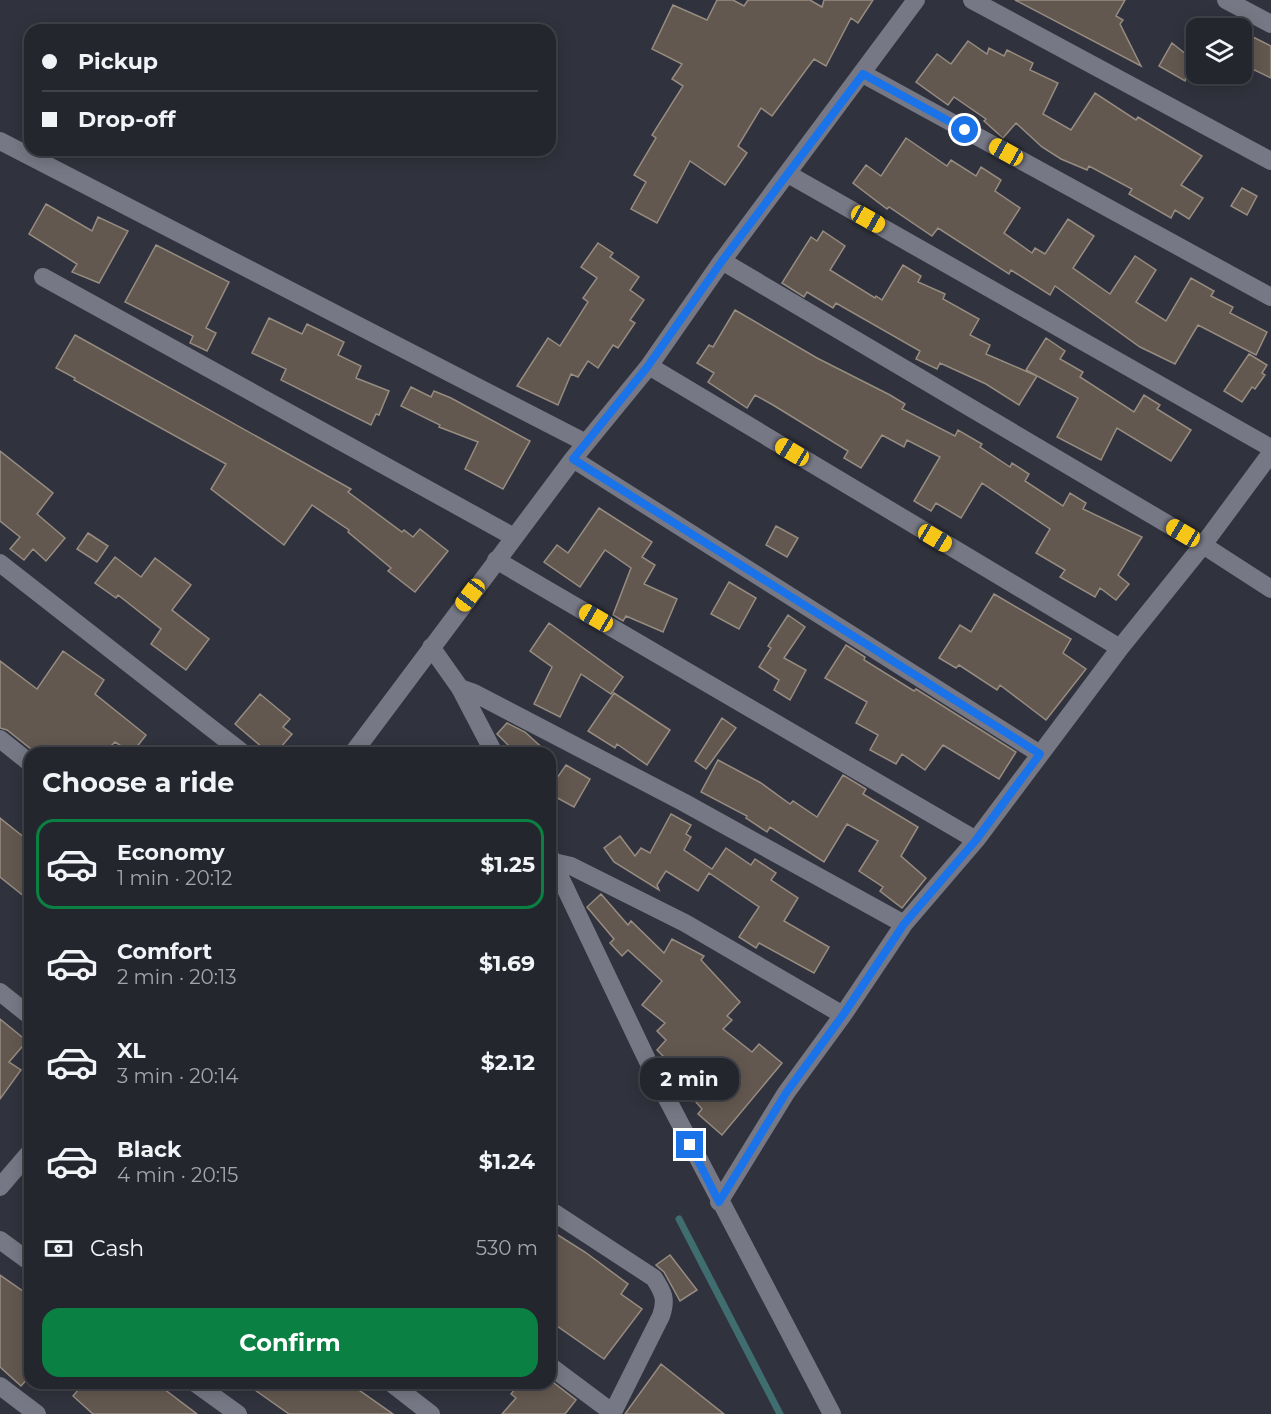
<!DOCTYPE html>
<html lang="en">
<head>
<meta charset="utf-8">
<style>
  body { margin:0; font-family:Montserrat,sans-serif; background:#2c2e36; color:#f1f3f6; height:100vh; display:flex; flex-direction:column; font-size:22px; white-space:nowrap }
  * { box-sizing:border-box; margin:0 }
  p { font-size:20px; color:#a3a5aa }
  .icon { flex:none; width:33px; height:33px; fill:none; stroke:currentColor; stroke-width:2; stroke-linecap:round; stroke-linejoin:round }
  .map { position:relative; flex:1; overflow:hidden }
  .drawer { position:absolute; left:24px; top:747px; width:532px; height:642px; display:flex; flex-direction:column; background:#24262e; border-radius:18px; box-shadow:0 3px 15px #0003,0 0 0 2px #41434a }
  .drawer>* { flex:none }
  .hud { position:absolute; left:24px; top:24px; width:532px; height:132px; border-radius:18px; box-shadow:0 3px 15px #0003,0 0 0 2px #41434a; display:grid; align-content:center; height:132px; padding:0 18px; background:#24262e }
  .buttons { position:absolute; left:1186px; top:18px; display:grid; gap:12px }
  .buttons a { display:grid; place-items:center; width:66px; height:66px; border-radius:12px; background:#24262e; box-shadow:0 3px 15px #0003,0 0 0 2px #41434a; font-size:30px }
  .end { position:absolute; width:27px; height:27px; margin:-14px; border:8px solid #1a73e8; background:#fff; box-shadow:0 0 0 3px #fff }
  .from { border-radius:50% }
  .bubble { position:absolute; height:42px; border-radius:18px; background:#24262e; box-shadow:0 3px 15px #0003,0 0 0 2px #41434a; font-size:20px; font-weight:700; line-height:42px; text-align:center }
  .car { position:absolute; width:18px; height:36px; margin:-18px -9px; border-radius:8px; box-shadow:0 0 4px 2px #0007; background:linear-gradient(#f5c518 24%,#345 0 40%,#f5c518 0 76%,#345 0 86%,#f5c518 0) }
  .hud b { display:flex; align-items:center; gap:21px; height:57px; font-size:22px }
  .hud b+b { border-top:2px solid #41434a }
  .hud i { width:15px; height:15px; background:#f1f3f6 }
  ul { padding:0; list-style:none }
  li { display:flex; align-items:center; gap:18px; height:90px; margin:0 12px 9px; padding:0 6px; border:3px solid transparent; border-radius:18px }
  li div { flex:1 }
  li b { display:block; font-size:22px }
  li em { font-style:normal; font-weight:700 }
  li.on { border-color:#0b8043 }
  li>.icon { width:54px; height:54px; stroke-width:1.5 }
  h2 { padding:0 18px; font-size:27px; line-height:72px }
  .pay { display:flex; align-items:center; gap:15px; height:66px; padding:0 18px; font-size:22px }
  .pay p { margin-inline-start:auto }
  .action { display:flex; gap:12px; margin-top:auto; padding:12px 18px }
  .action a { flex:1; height:69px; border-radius:18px; background:#0b8043; color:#fff; font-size:24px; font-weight:700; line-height:69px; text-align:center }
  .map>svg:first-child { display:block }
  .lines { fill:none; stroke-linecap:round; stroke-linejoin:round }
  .stream { stroke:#406e70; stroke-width:7 }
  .building { fill:#63584f; stroke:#978c82; stroke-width:1.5 }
  .minor { stroke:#767885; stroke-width:18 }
  .route { stroke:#1a73e8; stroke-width:8 }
</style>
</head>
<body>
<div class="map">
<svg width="1271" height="1414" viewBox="0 0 1271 1414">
  <rect width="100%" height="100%" fill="#30323d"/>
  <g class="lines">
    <path class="stream" d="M 679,1219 L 780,1414"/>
  </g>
  <path class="building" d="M 717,0 L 733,0 L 744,6 L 748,0 L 810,0 L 822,7 L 824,0 L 873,0 L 858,23 L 851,18 L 826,66 L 814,59 L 772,116 L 761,108 L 738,146 L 747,153 L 725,185 L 690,161 L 657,223 L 631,209 L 646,182 L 634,175 L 656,138 L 652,135 L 683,86 L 672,79 L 682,64 L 652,49 L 673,5 L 707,20 Z
    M 1015,0 L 1125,0 L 1116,16 L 1123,20 L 1120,24 L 1141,66 Z
    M 1253,37 L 1271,46 L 1271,78 L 1242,64 L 1242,58 Z
    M 968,41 L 987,54 L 989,48 L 1004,56 L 1007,50 L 1033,63 L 1030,70 L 1058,83 L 1043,114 L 1071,130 L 1095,93 L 1136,120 L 1138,117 L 1202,156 L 1181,185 L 1203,198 L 1189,219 L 1175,210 L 1171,218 L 1129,194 L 1132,189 L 1089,166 L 1087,170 L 1061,159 L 1042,147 L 1016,123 L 1003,138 L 984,121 L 986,119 L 954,97 L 948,105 L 916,82 L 937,54 L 951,64 Z
    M 1172,43 L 1197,63 L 1197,84 L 1186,78 L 1185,81 L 1159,66 Z
    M 906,138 L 947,166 L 951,160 L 976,176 L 981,167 L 1001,180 L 995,191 L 1020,208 L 1004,233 L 1032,253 L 1035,248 L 1045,254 L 1068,219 L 1094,236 L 1073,268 L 1110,294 L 1135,256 L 1156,270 L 1136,302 L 1166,321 L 1191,278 L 1214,291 L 1211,296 L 1233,307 L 1230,313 L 1267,332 L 1256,355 L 1198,325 L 1175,364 L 1140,347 L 1055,286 L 1050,295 L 1011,270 L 1009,274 L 938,228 L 932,236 L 889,207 L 887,209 L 853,183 L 866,165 L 881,176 Z
    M 1242,188 L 1257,196 L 1247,215 L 1231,206 Z
    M 46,204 L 92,231 L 98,217 L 128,231 L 99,283 L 72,272 L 77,264 L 29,234 Z
    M 823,231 L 845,246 L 830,270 L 875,298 L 876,296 L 882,300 L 903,265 L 921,276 L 918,282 L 945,294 L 943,299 L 979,319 L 970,335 L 990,345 L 986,354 L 1037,376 L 1019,405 L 986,384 L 940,363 L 937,369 L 916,359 L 920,351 L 836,303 L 833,308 L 807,292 L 804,297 L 782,283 L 811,237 L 817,241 Z
    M 598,243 L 613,253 L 610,257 L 639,277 L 630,290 L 644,300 L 630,320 L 635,323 L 618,348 L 613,345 L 598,368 L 588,361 L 578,377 L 571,374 L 558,405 L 517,386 L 548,338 L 560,346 L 588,302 L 583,298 L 597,278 L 581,267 Z
    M 156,245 L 229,282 L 206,328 L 216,333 L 207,351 L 190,343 L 193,336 L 125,302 Z
    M 735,310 L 817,358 L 890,395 L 905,404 L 902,409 L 955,436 L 958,430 L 982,444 L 980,447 L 1010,467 L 1012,463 L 1029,474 L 1025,481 L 1063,506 L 1070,493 L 1086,503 L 1083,509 L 1142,537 L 1118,575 L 1129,584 L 1116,600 L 1100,588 L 1095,597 L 1060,577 L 1065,570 L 1036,553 L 1050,529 L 982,483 L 961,518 L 936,503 L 931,511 L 914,501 L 940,457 L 907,440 L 904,447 L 882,435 L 861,468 L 844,458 L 848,451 L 773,405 L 755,395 L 747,408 L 708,382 L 714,373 L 697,363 L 709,345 L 713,347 Z
    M 269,318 L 302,334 L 307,324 L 344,342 L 338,355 L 361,366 L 356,378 L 389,391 L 379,415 L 376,414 L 371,425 L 281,380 L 286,369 L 252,353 Z
    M 75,335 L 351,489 L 348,492 L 402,532 L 404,530 L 413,537 L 420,529 L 448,551 L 415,592 L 388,571 L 391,568 L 348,532 L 349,530 L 312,505 L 284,545 L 211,489 L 226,464 L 74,380 L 75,378 L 56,368 Z
    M 1046,338 L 1065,351 L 1060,359 L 1083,372 L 1080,377 L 1134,412 L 1144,395 L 1160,405 L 1157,409 L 1191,430 L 1171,461 L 1117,428 L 1101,460 L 1057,437 L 1078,398 L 1026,370 Z
    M 1249,354 L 1267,365 L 1262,373 L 1265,375 L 1255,389 L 1252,387 L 1242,402 L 1224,391 Z
    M 411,387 L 431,397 L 434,391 L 451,398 L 530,441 L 503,489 L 465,469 L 478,442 L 439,427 L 440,425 L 401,406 Z
    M 0,451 L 53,493 L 37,514 L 65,538 L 46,561 L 33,549 L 24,560 L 10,549 L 20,537 L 0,521 Z
    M 599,508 L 652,542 L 642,557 L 655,565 L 644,584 L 677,599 L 663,632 L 626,616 L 623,621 L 613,615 L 631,568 L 605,550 L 580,587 L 544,562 L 557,545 L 568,553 Z
    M 776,526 L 798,538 L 787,557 L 766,545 Z
    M 88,533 L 108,546 L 97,562 L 77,549 Z
    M 115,557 L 141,577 L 155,558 L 191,585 L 172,610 L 209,639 L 186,670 L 151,644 L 161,629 L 118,595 L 116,598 L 95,583 Z
    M 729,582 L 756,598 L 739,629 L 711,614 Z
    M 994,594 L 1071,639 L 1063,653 L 1086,669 L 1046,720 L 1000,685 L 997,690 L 959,665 L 956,668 L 939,658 L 960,625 L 971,632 Z
    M 788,615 L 805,627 L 784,658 L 806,670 L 790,700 L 774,690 L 779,680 L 759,667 L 771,648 L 768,646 Z
    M 549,623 L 623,677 L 611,694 L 581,674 L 560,717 L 534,704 L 552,667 L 530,651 Z
    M 846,645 L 865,657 L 864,660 L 914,691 L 916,689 L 1016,752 L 999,779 L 943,745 L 925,770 L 902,754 L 896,764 L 870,750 L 878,735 L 856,723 L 867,702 L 825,678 Z
    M 63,651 L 104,680 L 95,694 L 146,735 L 132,753 L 115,742 L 104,753 L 36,753 L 7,730 L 0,728 L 0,661 L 37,689 Z
    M 614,693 L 670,730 L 647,765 L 617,744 L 615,748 L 588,731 Z
    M 260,694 L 290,719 L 283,727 L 292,734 L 276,753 L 269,753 L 235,724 Z
    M 722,718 L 736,728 L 706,769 L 695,761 Z
    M 507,723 L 525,732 L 548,753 L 516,753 L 497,734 Z
    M 718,760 L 761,783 L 790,804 L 793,801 L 817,817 L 843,775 L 866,789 L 863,794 L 918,827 L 901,856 L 926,878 L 902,908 L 880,891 L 883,887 L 859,871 L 878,841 L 847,824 L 824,862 L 770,827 L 767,832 L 746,818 L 747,816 L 701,792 Z
    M 566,765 L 590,779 L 574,807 L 550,794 L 550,788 Z
    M 671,814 L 691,825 L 686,834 L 691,837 L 684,850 L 712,869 L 726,848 L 751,865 L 755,859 L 776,873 L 771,880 L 798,898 L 784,921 L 829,947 L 814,973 L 759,943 L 756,948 L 739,937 L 759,907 L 709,873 L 698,891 L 666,871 L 657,885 L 659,890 L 614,862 L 604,848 L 620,836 L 635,856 L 641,848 L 650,853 Z
    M 0,818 L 30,842 L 30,901 L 0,877 Z
    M 601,894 L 628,925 L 631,921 L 664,953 L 672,939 L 704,956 L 701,960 L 740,1002 L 727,1016 L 732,1020 L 723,1029 L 752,1052 L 759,1044 L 782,1063 L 722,1135 L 698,1114 L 702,1109 L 673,1075 L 677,1070 L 657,1050 L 666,1040 L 657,1031 L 665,1023 L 642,1005 L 662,981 L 628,950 L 622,956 L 610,943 L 614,939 L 587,907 Z
    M 0,1019 L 27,1041 L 9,1062 L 21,1070 L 0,1099 Z
    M 550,1230 L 585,1252 L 628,1284 L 621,1294 L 642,1309 L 604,1359 L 550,1321 Z
    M 670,1255 L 697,1290 L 680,1301 L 664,1272 L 656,1265 Z
    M 0,1275 L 30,1296 L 30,1324 L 24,1332 L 30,1338 L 30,1376 L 21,1386 L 0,1367 Z
    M 661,1364 L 724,1414 L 625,1414 Z
    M 84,1383 L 156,1383 L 197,1414 L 93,1414 L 73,1396 Z
    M 245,1383 L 365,1383 L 359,1390 L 393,1414 L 289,1414 Z
    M 520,1383 L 554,1383 L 576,1400 L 565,1414 L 502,1414 L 516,1398 L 511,1394 Z"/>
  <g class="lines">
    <path class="minor" d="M 972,0 L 1271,161
      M 1226,0 L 1271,24
      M 863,74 L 1271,297
      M 0,141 L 586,443
      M 788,174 L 1271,448
      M 722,261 L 1203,545 L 1271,589
      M 43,277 L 514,537
      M 649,366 L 1120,648
      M 573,459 L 1040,754
      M 496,560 L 976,840
      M 0,563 L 243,753
      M 431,647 L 460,688 L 494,753
      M 460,688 L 474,693 L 683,802 L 904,924
      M 0,739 L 30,763
      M 353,753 L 573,459 L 649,366 L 722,261 L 916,0
      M 550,856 L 651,1068 L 832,1414
      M 554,862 L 571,866 L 685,923 L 843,1015
      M 0,992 L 30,1016
      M 0,1187 L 30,1152
      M 719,1202 L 786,1093 L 843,1015 L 904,924 L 976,840 L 1120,648 L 1203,545 L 1271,453
      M 550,1210 L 654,1278 C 663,1292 667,1299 661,1316 L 612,1414
      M 0,1240 L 30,1262
      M 550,1366 L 613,1413
      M 195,1383 L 238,1414
      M 391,1383 L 431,1414
      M 0,1386 L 37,1414"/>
  </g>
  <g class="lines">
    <path class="route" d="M 690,1145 L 719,1202 L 786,1093 L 843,1015 L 904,924 L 976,840 L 1040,754 L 573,459 L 648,366 L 722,261 L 863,74 L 965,130"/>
  </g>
</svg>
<div class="buttons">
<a><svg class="icon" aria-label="layers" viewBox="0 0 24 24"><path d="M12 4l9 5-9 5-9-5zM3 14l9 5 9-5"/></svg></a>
</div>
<i class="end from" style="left:965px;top:130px"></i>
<i class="end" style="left:690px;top:1145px"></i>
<div class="bubble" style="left:640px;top:1058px;width:99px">2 min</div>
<i class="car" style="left:1006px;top:152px;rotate:299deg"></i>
<i class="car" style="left:868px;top:219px;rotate:119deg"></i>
<i class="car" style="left:792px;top:452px;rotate:301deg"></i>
<i class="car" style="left:1183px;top:533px;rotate:301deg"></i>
<i class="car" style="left:935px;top:538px;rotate:121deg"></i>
<i class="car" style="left:470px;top:595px;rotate:217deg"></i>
<i class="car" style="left:596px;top:618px;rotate:300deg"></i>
<div class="hud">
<b><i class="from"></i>Pickup</b>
<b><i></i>Drop-off</b>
</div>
<section class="drawer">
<h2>Choose a ride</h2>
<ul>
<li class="on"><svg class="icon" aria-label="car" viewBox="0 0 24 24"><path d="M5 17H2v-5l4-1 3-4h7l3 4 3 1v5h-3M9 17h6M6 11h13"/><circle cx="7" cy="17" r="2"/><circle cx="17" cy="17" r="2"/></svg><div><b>Economy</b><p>1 min · 20:12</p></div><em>$1.25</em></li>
<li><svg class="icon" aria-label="car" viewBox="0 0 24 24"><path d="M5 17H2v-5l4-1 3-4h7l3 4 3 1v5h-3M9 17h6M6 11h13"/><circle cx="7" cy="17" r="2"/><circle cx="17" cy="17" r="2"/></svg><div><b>Comfort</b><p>2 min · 20:13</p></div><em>$1.69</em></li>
<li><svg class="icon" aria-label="car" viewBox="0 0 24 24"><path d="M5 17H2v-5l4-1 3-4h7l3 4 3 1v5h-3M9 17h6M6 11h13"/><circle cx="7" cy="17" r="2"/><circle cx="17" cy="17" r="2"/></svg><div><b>XL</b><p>3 min · 20:14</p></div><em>$2.12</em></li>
<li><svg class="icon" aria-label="car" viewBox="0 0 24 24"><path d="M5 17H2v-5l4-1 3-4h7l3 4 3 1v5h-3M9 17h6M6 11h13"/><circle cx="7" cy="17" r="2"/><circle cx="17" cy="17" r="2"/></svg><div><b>Black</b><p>4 min · 20:15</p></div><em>$1.24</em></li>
</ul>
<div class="pay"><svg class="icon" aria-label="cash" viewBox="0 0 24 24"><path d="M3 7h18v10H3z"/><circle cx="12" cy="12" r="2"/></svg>Cash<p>530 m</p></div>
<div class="action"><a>Confirm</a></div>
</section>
</div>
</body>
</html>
